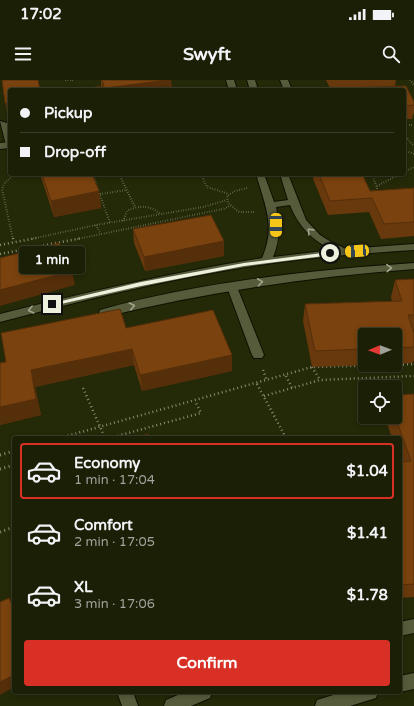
<!DOCTYPE html>
<html lang="en">
<head>
<meta charset="utf-8">
<style>
  body { margin:0; font-family:"Varela Round",sans-serif; background:#282c14; color:#f1f3f6; height:100vh; display:flex; flex-direction:column; font-size:15px; white-space:nowrap }
  * { box-sizing:border-box; margin:0 }
  p { font-size:13px; color:#a0a29b }
  .icon { flex:none; width:22px; height:22px; fill:none; stroke:currentColor; stroke-width:2; stroke-linecap:round; stroke-linejoin:round }
  .map { position:relative; flex:1; overflow:hidden }
  .side { position:absolute; left:12px; top:356px; width:390px; height:258px; display:flex; flex-direction:column; background:#1b1f06; border-radius:4px; box-shadow:0 2px 6px #0003,0 0 0 1px #393d28 }
  .side>* { flex:none }
  .banner { position:absolute; left:8px; top:8px; width:398px; height:88px; border-radius:4px; box-shadow:0 2px 6px #0003,0 0 0 1px #393d28; display:grid; align-content:center; height:88px; padding:0 12px; background:#1b1f06 }
  .needle { width:26px; rotate:269deg }
  .buttons { position:absolute; left:358px; top:248px; display:grid; gap:8px }
  .buttons a { display:grid; place-items:center; width:44px; height:44px; border-radius:4px; background:#1b1f06; box-shadow:0 2px 6px #0003,0 0 0 1px #393d28; font-size:20px }
  .end { position:absolute; width:18px; height:18px; margin:-9px; border:5px solid #ecf0dd; background:#111; box-shadow:0 0 0 2px #111 }
  .from { border-radius:50% }
  .bubble { position:absolute; height:28px; border-radius:4px; background:#1b1f06; box-shadow:0 2px 6px #0003,0 0 0 1px #393d28; font-size:13px; font-weight:700; line-height:28px; text-align:center }
  .car { position:absolute; width:12px; height:24px; margin:-12px -6px; border-radius:5px; box-shadow:0 0 3px 1px #0007; background:linear-gradient(#f5c518 24%,#345 0 40%,#f5c518 0 76%,#345 0 86%,#f5c518 0) }
  .banner b { display:flex; align-items:center; gap:14px; height:38px; font-size:15px }
  .banner b+b { border-top:1px solid #393d28 }
  .banner i { width:10px; height:10px; background:#f1f3f6 }
  ul { padding:7px 0 0; list-style:none }
  li { display:flex; align-items:center; gap:12px; height:56px; margin:0 8px 6px; padding:0 4px; border:2px solid transparent; border-radius:4px }
  li div { flex:1 }
  li b { display:block; font-size:15px }
  li em { font-style:normal; font-weight:700 }
  li.selected { border-color:#d93025 }
  li>.icon { width:36px; height:36px; stroke-width:1.5 }
  .cta { display:flex; gap:8px; margin-top:auto; padding:8px 12px }
  .cta a { flex:1; height:46px; border-radius:4px; background:#d93025; color:#fff; font-size:16px; font-weight:700; line-height:46px; text-align:center }
  .status { display:flex; justify-content:space-between; align-items:center; height:28px; padding:0 20px; background:#1b1f06; direction:ltr }
  .status svg { height:11px; fill:currentColor }
  header { display:flex; justify-content:space-between; align-items:center; height:52px; padding:0 12px; background:#1b1f06; font-size:18px; font-weight:700 }
  .map>svg:first-child { display:block }
  .lines { fill:none; stroke-linecap:round; stroke-linejoin:round }
  .lane-casing { stroke:#0e1100; stroke-width:2 }
  .street-casing { stroke:#0e1100; stroke-width:2 }
  .path-far2 { stroke:#8a8e74; stroke-width:2; stroke-dasharray:0.5 2; stroke-linecap:butt }
  .path-far1 { stroke:#8a8e74; stroke-width:2.5; stroke-dasharray:1 3; stroke-linecap:butt }
  .path { stroke:#8a8e74; stroke-width:3; stroke-dasharray:1 3.5; stroke-linecap:butt }
  .lane { fill:#565c3b; fill-rule:evenodd }
  .street { fill:#565c3b; fill-rule:evenodd }
  .wall { fill:#68390c }
  .shaded-wall { fill:#552e0a }
  .building { fill:#79420e; stroke:#552e0a }
  .oneway { stroke:#a1a68c }
  .route { fill:#ecf0dd }
</style>
</head>
<body>
<div class="status"><b>17:02</b><svg viewBox="0 0 49 12"><path d="M0 12V9h3v3zM5 12V6h3v6zM10 12V3h3v9zM15 12V0h3v12zM26 1h20v11H26zM47 4h2v5h-2z"/></svg></div>
<header><svg class="icon" aria-label="menu" viewBox="0 0 24 24"><path d="M4 6h16M4 12h16M4 18h16"/></svg>Swyft<svg class="icon" aria-label="search" viewBox="0 0 24 24"><circle cx="10" cy="10" r="6"/><path d="M15 15l6 6"/></svg></header>
<div class="map">
<svg width="414" height="626" viewBox="0 0 414 626">
  <rect width="100%" height="100%" fill="#242908"/>
  <g class="lines">
    <defs>
      <path id="lane" d="M 280,0 L 288,0 L 292,10 L 284,10 Z
        M 0,41 L 7,43 L 10,52 L 10,68 L 6,65 Z
        M 232,203 L 237,207 L 264,275 L 262,278 L 254,278 L 252,275 L 227,207 Z
        M 117,612 L 133,612 L 138,626 L 122,626 Z"/>
      <path id="street" d="M 226,0 L 234,0 L 237,10 L 229,10 Z
        M 247,0 L 255,0 L 258,10 L 250,10 Z
        M 10,62 L 10,68 L 0,69 L 0,63 Z
        M 256,94 L 264,94 L 274,122 L 288,120 L 280,94 L 288,94 L 306,140 L 320,155 L 331,162 L 346,169 L 414,164 L 414,170 C 365,173 315,177 266,184 C 176,197 88,219 0,242 L 0,234 C 87,212 174,192 262,178 C 276,147 265,125 256,94 ZM 290,125 C 298,146 312,160 332,170 L 273,177 C 280,160 280,145 276,127 Z
        M 414,183 L 414,189 C 309,197 206,212 104,237 L 99,233 L 100,230 C 200,202 311,190 414,183 Z
        M 414,539 L 414,553 L 400,556 L 400,542 Z
        M 414,593 L 414,609 L 400,612 L 400,596 Z
        M 185,612 L 212,612 L 210,618 L 191,626 L 164,626 L 166,620 Z
        M 343,612 L 378,612 L 376,618 L 350,626 L 315,626 L 317,620 Z"/>
    </defs>
    <use href="#lane" class="lane-casing"/>
    <use href="#street" class="street-casing"/>
    <path class="path-far2" d="M 65,0 L 75,0
      M 410,0 L 414,5
      M 404,45 L 414,45
      M 404,55 L 414,66
      M 404,70 L 414,74
      M 404,92 L 414,87
      M 101,94 L 93,95 L 110,143
      M 119,94 L 135,127
      M 201,94 L 207,107 L 229,114
      M 372,94 L 379,114
      M 377,106 L 400,94
      M 247,108 L 235,111 L 227,116 L 228,123 L 239,132 L 254,132
      M 100,114 L 127,110
      M 123,141 L 127,131 C 138,125 151,125 160,134
      M 96,145 L 100,153
      M 13,159 L 2,109 L 4,104 L 14,94
      M 31,159 L 96,145 L 203,127 L 227,120
      M 77,159 L 223,129 L 230,126"/>
    <path class="path-far1" d="M 13,158 L 14,162
      M 0,165 L 36,158
      M 0,174 L 82,158
      M 395,285 L 414,284
      M 312,287 L 320,300
      M 263,290 L 267,301
      M 286,296 L 292,308
      M 257,304 L 286,358
      M 83,308 L 105,358
      M 264,316 L 320,300 L 414,296
      M 60,358 L 312,287 L 393,285
      M 110,358 L 201,333 L 195,321"/>
    <path class="path" d="M 0,375 L 14,371
      M 0,389 L 14,385
      M 0,452 L 14,447"/>
    <use href="#lane" class="lane"/>
    <use href="#street" class="street"/>
  </g>
  <path class="wall" d="M 101,0 L 171,0 L 172,10 L 73,10 L 101,6 Z
    M 326,0 L 396,0 L 395,6 L 381,7 L 406,6 L 414,22 L 414,32 L 412,39 L 404,39 L 404,10 L 331,10 Z
    M 40,94 L 92,94 L 99,111 L 101,128 L 54,137 Z
    M 314,94 L 362,94 L 370,111 L 414,108 L 414,156 L 381,159 L 369,132 L 328,135 L 313,99 Z
    M 133,149 L 224,176 L 145,191 L 134,163 Z
    M 414,199 L 414,251 L 413,251 L 414,253 L 414,280 L 413,283 L 395,284 L 395,255 L 365,255 L 365,285 L 368,285 L 312,287 L 303,241 L 305,224 L 392,221 L 391,217 L 395,200 Z
    M 126,248 L 232,291 L 142,311 L 134,285 L 35,307 L 41,335 L 0,345 L 0,283 Z
    M 414,314 L 414,517 L 400,518 L 400,358 L 392,358 L 385,337 L 395,337 L 395,315 Z"/>
  <path class="shaded-wall" d="M 168,0 L 171,0 L 172,10 L 106,10 L 105,8 Z
    M 5,23 L 10,23 L 10,37 L 8,37 Z
    M 99,111 L 101,128 L 54,137 L 51,121 Z
    M 224,161 L 224,176 L 145,191 L 144,177 Z
    M 72,191 L 75,205 L 0,226 L 0,210 Z
    M 132,269 L 134,285 L 35,307 L 41,335 L 0,345 L 0,327 L 31,290 Z
    M 232,275 L 232,291 L 142,311 L 140,295 Z
    M 14,595 L 14,607 L 0,615 L 0,602 Z"/>
  <path class="building" d="M 2,0 L 38,0 L 40,10 L 10,10 L 10,23 L 5,23 Z
    M 102,0 L 168,0 L 105,8 L 106,10 L 73,10 L 104,6 Z
    M 406,6 L 414,22 L 414,25 L 404,26 L 404,10 L 340,10 L 339,8 Z
    M 42,94 L 92,94 L 99,111 L 51,121 Z
    M 319,94 L 362,94 L 370,111 L 414,108 L 414,142 L 384,144 L 372,118 L 330,121 Z
    M 211,135 L 224,161 L 144,177 L 133,149 Z
    M 59,163 L 72,191 L 0,210 L 0,178 Z
    M 414,199 L 414,235 L 408,235 L 414,253 L 414,267 L 395,268 L 395,255 L 365,255 L 365,269 L 315,271 L 305,224 L 402,221 L 395,200 Z
    M 120,229 L 126,248 L 213,230 L 232,275 L 140,295 L 132,269 L 31,290 L 36,319 L 0,327 L 0,283 L 6,282 L 1,253 Z
    M 414,314 L 414,504 L 400,505 L 400,382 L 411,381 L 395,336 L 395,315 Z
    M 148,354 L 150,358 L 134,358 Z
    M 9,518 L 14,529 L 14,595 L 0,602 L 0,522 Z"/>
  <defs><path id="oneway-chevron" d="M-2-3.5L2.5 0L-2 3.5" fill="none" stroke-width="1.6" stroke-linecap="round" stroke-linejoin="round"/></defs>
  <g class="oneway">
    <use href="#oneway-chevron" transform="translate(310 151) rotate(-136)"/>
    <use href="#oneway-chevron" transform="translate(389 188) rotate(-3)"/>
    <use href="#oneway-chevron" transform="translate(260 202) rotate(-8)"/>
    <use href="#oneway-chevron" transform="translate(132 226) rotate(-12)"/>
    <use href="#oneway-chevron" transform="translate(31 230) rotate(166)"/>
  </g>
  <path class="route" d="M 330,172 L 332,175 L 244,186 L 141,206 L 52,226 L 49,224 L 141,202 L 244,183 Z"/>
</svg>
<div class="buttons">
<a><svg class="needle" viewBox="-14 -14 28 28"><path d="M0-13l5 13h-10z" fill="#e53935"/><path d="M0 13l5-13h-10z" fill="#a0a29b"/></svg></a>
<a><svg class="icon" aria-label="locate" viewBox="0 0 24 24"><circle cx="12" cy="12" r="6"/><path d="M12 2v4M12 18v4M2 12h4M18 12h4"/></svg></a>
</div>
<i class="end from" style="left:330px;top:173px"></i>
<i class="end" style="left:52px;top:224px"></i>
<div class="bubble" style="left:19px;top:166px;width:66px">1 min</div>
<i class="car" style="left:276px;top:145px;rotate:180deg"></i>
<i class="car" style="left:357px;top:171px;rotate:266deg"></i>
<div class="banner">
<b><i class="from"></i>Pickup</b>
<b><i></i>Drop-off</b>
</div>
<section class="side">
<ul>
<li class="selected"><svg class="icon" aria-label="car" viewBox="0 0 24 24"><path d="M5 17H2v-5l4-1 3-4h7l3 4 3 1v5h-3M9 17h6M6 11h13"/><circle cx="7" cy="17" r="2"/><circle cx="17" cy="17" r="2"/></svg><div><b>Economy</b><p>1 min · 17:04</p></div><em>$1.04</em></li>
<li><svg class="icon" aria-label="car" viewBox="0 0 24 24"><path d="M5 17H2v-5l4-1 3-4h7l3 4 3 1v5h-3M9 17h6M6 11h13"/><circle cx="7" cy="17" r="2"/><circle cx="17" cy="17" r="2"/></svg><div><b>Comfort</b><p>2 min · 17:05</p></div><em>$1.41</em></li>
<li><svg class="icon" aria-label="car" viewBox="0 0 24 24"><path d="M5 17H2v-5l4-1 3-4h7l3 4 3 1v5h-3M9 17h6M6 11h13"/><circle cx="7" cy="17" r="2"/><circle cx="17" cy="17" r="2"/></svg><div><b>XL</b><p>3 min · 17:06</p></div><em>$1.78</em></li>
</ul>
<div class="cta"><a>Confirm</a></div>
</section>
</div>
</body>
</html>
